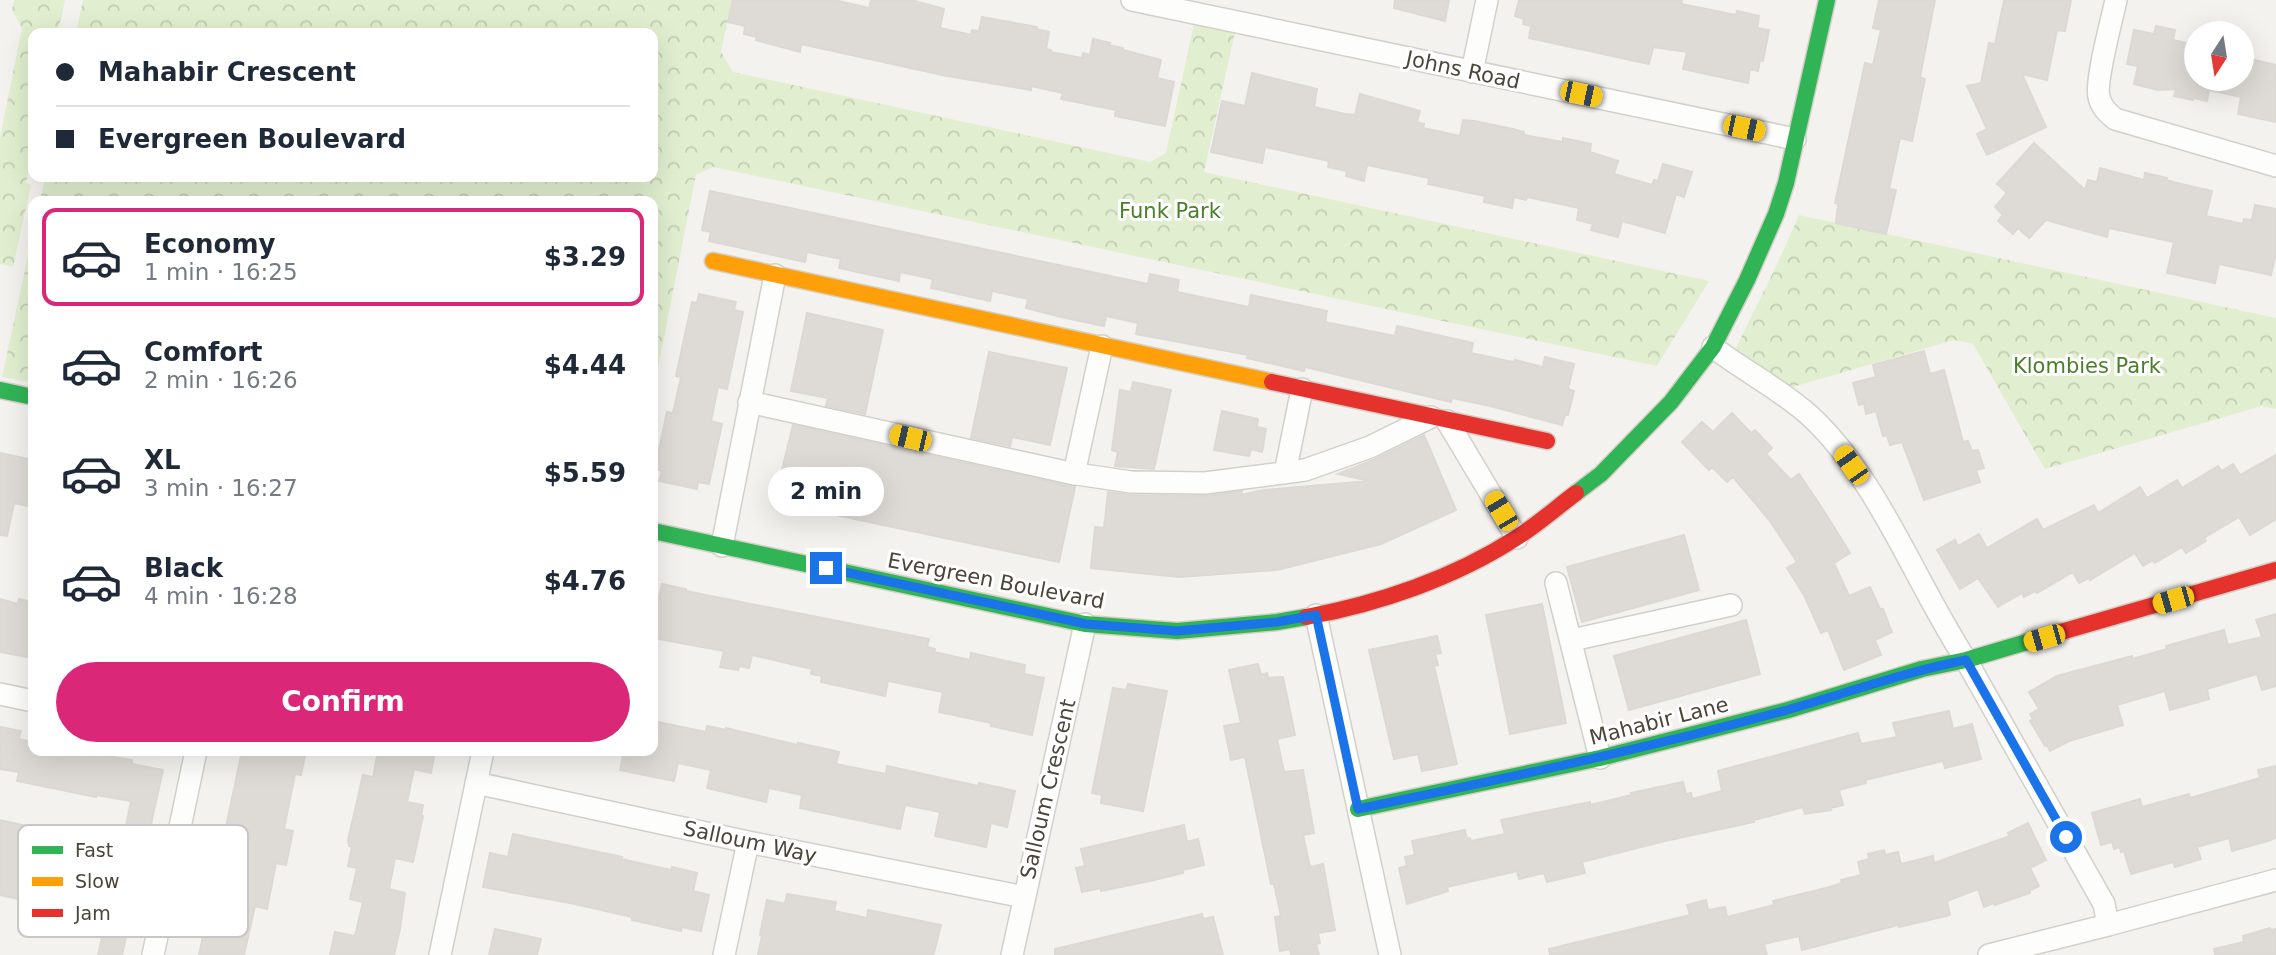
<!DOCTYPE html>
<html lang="en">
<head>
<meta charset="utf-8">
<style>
  body { margin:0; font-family:"DejaVu Sans",sans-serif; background:#f6f6f7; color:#1f2937; height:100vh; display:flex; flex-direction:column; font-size:26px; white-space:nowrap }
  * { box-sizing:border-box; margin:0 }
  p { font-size:23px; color:#747a83 }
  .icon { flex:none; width:38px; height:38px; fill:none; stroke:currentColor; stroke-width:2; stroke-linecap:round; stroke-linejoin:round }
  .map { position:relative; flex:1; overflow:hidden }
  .drawer { position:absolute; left:28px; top:196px; width:630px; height:560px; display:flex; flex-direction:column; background:#fff; border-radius:14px; box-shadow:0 7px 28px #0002 }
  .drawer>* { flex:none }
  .hud { position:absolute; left:28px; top:28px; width:630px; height:154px; border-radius:14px; box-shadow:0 7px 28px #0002; display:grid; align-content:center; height:154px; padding:0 28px; background:#fff }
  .needle { width:46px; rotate:192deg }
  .buttons { position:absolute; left:2184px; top:21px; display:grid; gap:14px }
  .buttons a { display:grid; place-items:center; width:70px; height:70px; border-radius:50%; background:#fff; box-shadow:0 7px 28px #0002; font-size:35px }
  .end { position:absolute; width:32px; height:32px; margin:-16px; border:9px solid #1a73e8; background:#fff; box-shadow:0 0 0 4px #fff }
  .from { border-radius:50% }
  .bubble { position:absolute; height:49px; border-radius:24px; background:#fff; box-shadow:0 7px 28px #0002; font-size:23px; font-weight:700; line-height:49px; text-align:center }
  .car { position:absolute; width:21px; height:42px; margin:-21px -10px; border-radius:9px; box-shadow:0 0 5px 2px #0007; background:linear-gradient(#f5c518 24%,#345 0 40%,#f5c518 0 76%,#345 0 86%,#f5c518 0) }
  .hud b { display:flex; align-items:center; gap:24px; height:66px; font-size:26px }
  .hud b+b { border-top:2px solid #e0e1e3 }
  .hud i { width:18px; height:18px; background:#1f2937 }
  ul { padding:12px 0 0; list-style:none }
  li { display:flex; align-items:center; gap:21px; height:98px; margin:0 14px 10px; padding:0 14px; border:4px solid transparent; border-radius:14px }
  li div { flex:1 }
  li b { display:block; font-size:26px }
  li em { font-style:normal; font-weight:700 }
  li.on { border-color:#db2777 }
  li>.icon { width:63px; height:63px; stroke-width:1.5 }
  .action { display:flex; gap:14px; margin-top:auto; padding:14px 28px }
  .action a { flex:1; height:80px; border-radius:42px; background:#db2777; color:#fff; font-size:28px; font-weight:700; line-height:80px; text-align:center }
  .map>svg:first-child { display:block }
  .forest { fill:url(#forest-crowns) }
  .building { fill:#dedbd6; stroke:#dcd9d4; stroke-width:2 }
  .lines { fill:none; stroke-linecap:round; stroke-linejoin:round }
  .street-casing { stroke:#d2d0cb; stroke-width:24 }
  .fast-casing { stroke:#d3cfc5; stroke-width:19 }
  .slow-casing { stroke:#d3cfc5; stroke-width:19 }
  .jam-casing { stroke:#d3cfc5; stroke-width:19 }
  .street { stroke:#fdfdfc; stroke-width:21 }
  .fast { stroke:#30b455; stroke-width:16 }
  .slow { stroke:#ff9f0a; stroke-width:16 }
  .jam { stroke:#e5322d; stroke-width:16 }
  .route { stroke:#1a73e8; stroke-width:9 }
  .labels { text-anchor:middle; stroke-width:6; stroke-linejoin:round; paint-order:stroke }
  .street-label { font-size:21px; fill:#4b4439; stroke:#fff }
  .park-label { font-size:21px; fill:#4a7f2a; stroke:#fff }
  .key { fill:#fff; stroke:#c9c7c4; stroke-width:2 }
  .key-label { font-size:19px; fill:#4b4439 }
</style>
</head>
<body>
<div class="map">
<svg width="2276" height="955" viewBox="0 0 2276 955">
  <defs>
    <pattern id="forest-crowns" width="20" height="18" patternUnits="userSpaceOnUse" patternTransform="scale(1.75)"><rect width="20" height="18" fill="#e1eecf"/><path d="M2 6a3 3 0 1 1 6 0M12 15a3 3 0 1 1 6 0" fill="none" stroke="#c3cdb2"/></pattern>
  </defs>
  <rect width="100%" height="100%" fill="#f4f2ee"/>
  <path class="forest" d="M 14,0 L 65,0 L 58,33 L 33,33 L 33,150 L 26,183 L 31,185 L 13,267 L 0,264 L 0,138 L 22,28 L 12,10 Z
    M 83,0 L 732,0 L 721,52 L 733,72 L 1150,162 L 1166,153 L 1196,14 L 1237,23 L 1204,172 L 1709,281 L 1657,366 L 713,167 L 696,175 L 653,393 L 653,201 L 40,201 L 45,177 L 653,177 L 653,33 L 76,33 Z
    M 1799,215 L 2276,318 L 2276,409 L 2262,406 L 2045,469 L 1973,344 L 1954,340 L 1779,391 L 1730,360 L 1780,258 Z
    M 33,233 L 33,383 L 2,377 Z"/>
  <path class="building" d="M 733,0 L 834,0 L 869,8 L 871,0 L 911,0 L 944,9 L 940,28 L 971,35 L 972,30 L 979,31 L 982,17 L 1037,27 L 1036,29 L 1049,32 L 1046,49 L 1051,50 L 1051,52 L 1082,58 L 1083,53 L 1090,55 L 1093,39 L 1110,43 L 1109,45 L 1123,48 L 1123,50 L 1161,60 L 1157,78 L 1174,82 L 1165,126 L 1115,116 L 1116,110 L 1061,99 L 1063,93 L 1031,86 L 1031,90 L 947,76 L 801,44 L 800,52 L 756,40 L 757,37 L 744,34 L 745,26 L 728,22 Z
    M 1395,0 L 1449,0 L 1445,21 L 1394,8 Z
    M 1519,0 L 1682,0 L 1681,4 L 1736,15 L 1737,11 L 1759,16 L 1757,28 L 1769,30 L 1763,61 L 1760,60 L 1758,71 L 1750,69 L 1748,83 L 1683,69 L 1687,52 L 1653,47 L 1649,64 L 1529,38 L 1531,26 L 1523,24 L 1524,19 L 1515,16 Z
    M 1879,0 L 1935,0 L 1920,77 L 1925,79 L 1912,141 L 1900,138 L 1889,189 L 1896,190 L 1886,234 L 1836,223 L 1838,204 L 1835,203 L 1865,63 L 1873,65 L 1881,30 L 1873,28 Z
    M 2004,0 L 2071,0 L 2065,31 L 2057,30 L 2047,80 L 2022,74 L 2046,127 L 1987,155 L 1977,134 L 1987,129 L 1967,86 L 1981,83 L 1989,43 L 1995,44 Z
    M 2156,26 L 2175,30 L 2173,40 L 2196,45 L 2196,79 L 2242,79 L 2242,57 L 2276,65 L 2276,122 L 2238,114 L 2241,97 L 2209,90 L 2207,101 L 2194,98 L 2193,100 L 2174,96 L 2176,89 L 2158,90 L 2134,84 L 2138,66 L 2127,64 L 2134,30 L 2154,34 Z
    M 1252,73 L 1317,89 L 1314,107 L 1345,114 L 1355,115 L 1360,94 L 1420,111 L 1417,122 L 1424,124 L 1423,128 L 1460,136 L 1463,120 L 1474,121 L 1513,129 L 1524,132 L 1524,135 L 1563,142 L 1563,138 L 1591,144 L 1590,152 L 1618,161 L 1614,174 L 1652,185 L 1654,180 L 1658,181 L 1663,164 L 1692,172 L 1684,197 L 1676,194 L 1665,233 L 1622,221 L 1618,237 L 1591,230 L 1593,224 L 1577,220 L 1579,208 L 1527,197 L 1526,200 L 1514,197 L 1512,208 L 1484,202 L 1485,196 L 1428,184 L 1429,178 L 1367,165 L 1364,181 L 1346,176 L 1347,171 L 1328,167 L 1329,161 L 1265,147 L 1262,163 L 1211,152 L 1222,101 L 1245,106 Z
    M 2034,143 L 2085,190 L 2088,180 L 2097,182 L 2100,168 L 2144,180 L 2145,173 L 2167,178 L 2166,180 L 2177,183 L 2212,191 L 2206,216 L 2243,224 L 2244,219 L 2252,220 L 2255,205 L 2276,209 L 2276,253 L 2271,275 L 2219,264 L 2215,283 L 2167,273 L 2174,242 L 2109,228 L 2107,237 L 2046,220 L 2029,238 L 2018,228 L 2013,234 L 1998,221 L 2003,215 L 1995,207 L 2007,193 L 1997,184 Z
    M 710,191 L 1148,284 L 1150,274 L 1179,280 L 1177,292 L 1249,307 L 1251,295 L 1327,311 L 1325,322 L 1395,336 L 1397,326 L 1473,343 L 1471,353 L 1508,361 L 1514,362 L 1515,360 L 1543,367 L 1545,357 L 1574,364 L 1568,389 L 1574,391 L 1568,415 L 1565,415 L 1562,425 L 1490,406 L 1452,398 L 1451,402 L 1305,367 L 1304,371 L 1247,358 L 1248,355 L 1136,334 L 1138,323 L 1106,316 L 1104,326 L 1061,317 L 1026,308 L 1028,299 L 992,291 L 990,301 L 931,288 L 933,279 L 900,272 L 899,281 L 839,268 L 841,259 L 807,252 L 805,262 L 709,241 L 711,232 L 702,230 Z
    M 699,294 L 736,302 L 734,310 L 743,312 L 727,389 L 718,387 L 711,421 L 722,424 L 709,484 L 698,482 L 697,489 L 659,481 L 662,471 L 655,469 L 667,412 L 673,413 L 681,377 L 676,376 L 692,302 L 697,303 Z
    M 807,313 L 883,330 L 865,414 L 826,406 L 828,398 L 791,391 Z
    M 1924,351 L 1930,374 L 1944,370 L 1963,442 L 1968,441 L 1972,451 L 1978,450 L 1984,468 L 1976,470 L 1980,482 L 1924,500 L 1902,442 L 1890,445 L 1887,435 L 1883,436 L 1876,411 L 1866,414 L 1864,403 L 1859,405 L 1853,383 L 1876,377 L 1873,365 Z
    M 989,352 L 1067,368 L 1050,445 L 1012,437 L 1010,446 L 971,438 Z
    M 1133,382 L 1171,390 L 1154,469 L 1115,466 L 1118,452 L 1112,450 L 1120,390 L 1131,392 Z
    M 1222,411 L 1258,419 L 1257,427 L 1266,429 L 1262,452 L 1251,449 L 1249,456 L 1214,450 Z
    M 1732,413 L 1751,433 L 1755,430 L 1772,448 L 1766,454 L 1791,480 L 1799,474 L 1824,511 L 1850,553 L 1834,563 L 1849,596 L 1870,587 L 1880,609 L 1883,609 L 1892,632 L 1875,640 L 1881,655 L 1844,670 L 1828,630 L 1821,633 L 1804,595 L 1787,568 L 1797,562 L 1770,521 L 1733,477 L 1727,482 L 1712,467 L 1709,470 L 1682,442 L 1702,422 L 1713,432 Z
    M 793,425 L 1075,487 L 1059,562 L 774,502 Z
    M 1424,435 L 1456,510 L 1381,544 L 1277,570 L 1179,577 L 1091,568 L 1095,527 L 1104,528 L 1108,492 L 1131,495 L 1205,496 L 1242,491 L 1241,495 L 1264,490 L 1369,481 L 1338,474 L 1376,459 Z
    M 0,453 L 33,460 L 33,507 L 14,503 L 7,536 L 0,535 Z
    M 2276,455 L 2276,519 L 2250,535 L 2239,517 L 2204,538 L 2206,541 L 2186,553 L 2182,547 L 2155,563 L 2153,560 L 2143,566 L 2135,553 L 2090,580 L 2089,578 L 2079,583 L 2073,572 L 2037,593 L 2035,591 L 2024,597 L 2022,593 L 1998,607 L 1978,578 L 1960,589 L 1937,550 L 1955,540 L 1958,546 L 1979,534 L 1987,548 L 2037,519 L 2043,530 L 2094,505 L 2098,513 L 2140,487 L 2147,498 L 2177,480 L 2182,488 L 2218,466 L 2222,471 L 2233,464 L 2240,475 Z
    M 1684,535 L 1699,590 L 1582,622 L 1567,567 Z
    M 662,584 L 686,589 L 686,591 L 929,639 L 927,647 L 935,649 L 934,652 L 970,660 L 971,653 L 1025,665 L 1024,674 L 1044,678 L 1032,735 L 991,726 L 991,723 L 939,712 L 943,692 L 888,681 L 885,696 L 821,682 L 822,676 L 811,674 L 812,669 L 752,655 L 749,668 L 739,666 L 738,670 L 720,667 L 724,651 L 653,638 L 653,596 L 659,597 Z
    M 0,599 L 18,604 L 19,599 L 33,602 L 33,658 L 0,652 Z
    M 1542,604 L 1566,723 L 1510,734 L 1486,615 Z
    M 2276,614 L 2276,686 L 2262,690 L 2257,674 L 2207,689 L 2209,699 L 2170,710 L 2165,691 L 2117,705 L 2123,725 L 2069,741 L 2050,751 L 2047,745 L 2045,746 L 2030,721 L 2033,719 L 2030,714 L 2039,709 L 2029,692 L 2057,676 L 2132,656 L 2132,659 L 2167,649 L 2166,646 L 2224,630 L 2228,645 L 2262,637 L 2256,620 Z
    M 1746,620 L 1760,674 L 1629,710 L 1614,656 Z
    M 1437,636 L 1441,653 L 1435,654 L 1438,665 L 1434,666 L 1457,764 L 1422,771 L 1418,754 L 1394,759 L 1369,650 Z
    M 1258,664 L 1261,675 L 1267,673 L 1268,678 L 1283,677 L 1295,735 L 1277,739 L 1284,772 L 1303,770 L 1314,833 L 1303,835 L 1310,867 L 1323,864 L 1326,880 L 1335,930 L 1318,933 L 1320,943 L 1316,944 L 1319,955 L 1291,955 L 1290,949 L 1280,951 L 1275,917 L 1281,916 L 1274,884 L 1271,884 L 1245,757 L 1231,760 L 1224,726 L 1241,723 L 1229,670 Z
    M 1128,684 L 1167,691 L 1143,811 L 1101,803 L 1102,795 L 1092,793 L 1113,688 L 1126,690 Z
    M 1949,711 L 1953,729 L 1972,724 L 1981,759 L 1945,768 L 1943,761 L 1865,780 L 1866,783 L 1839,790 L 1843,805 L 1830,808 L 1831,810 L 1805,814 L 1803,807 L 1754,820 L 1754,822 L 1665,841 L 1582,862 L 1585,873 L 1547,882 L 1544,873 L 1519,879 L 1517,871 L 1447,887 L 1448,891 L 1407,904 L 1399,868 L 1407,866 L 1405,857 L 1415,855 L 1412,841 L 1465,830 L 1467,839 L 1470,838 L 1471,841 L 1505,834 L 1501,820 L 1590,802 L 1590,805 L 1632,795 L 1631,793 L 1683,782 L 1686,794 L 1691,793 L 1692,799 L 1722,791 L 1718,771 L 1858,733 L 1861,744 L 1897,737 L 1893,723 Z
    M 653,721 L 706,732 L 707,726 L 726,730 L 726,728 L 797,745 L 798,743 L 826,749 L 839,752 L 836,764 L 886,774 L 887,766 L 978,786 L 979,783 L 1015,791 L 1007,827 L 991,823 L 986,847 L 935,836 L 940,812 L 905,805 L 900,829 L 800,808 L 802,795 L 769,788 L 766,802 L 707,788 L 711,770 L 678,763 L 674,781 L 620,770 L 624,751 L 653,751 Z
    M 0,727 L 21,731 L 19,739 L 33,742 L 33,751 L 76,751 L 132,760 L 132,764 L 163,770 L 122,955 L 98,955 L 107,916 L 43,903 L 42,908 L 18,903 L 18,899 L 0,895 L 0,820 L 63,834 L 64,831 L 120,842 L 120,840 L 123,841 L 131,801 L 96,795 L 96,797 L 17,781 L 19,772 L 0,769 Z
    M 242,751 L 306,751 L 301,775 L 295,774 L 284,829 L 293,831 L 286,865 L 276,863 L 267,909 L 255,906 L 244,955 L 199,955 Z
    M 378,751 L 435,751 L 431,773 L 414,769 L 407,802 L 423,805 L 421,816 L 423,816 L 413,862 L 395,858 L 389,889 L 405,893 L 400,929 L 394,955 L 330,955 L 335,932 L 355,936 L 363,902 L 350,899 L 357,868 L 348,866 L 352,847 L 349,846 L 348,840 L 363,775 L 373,777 Z
    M 2276,766 L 2276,837 L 2271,840 L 2232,851 L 2229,838 L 2197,847 L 2201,859 L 2175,867 L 2173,862 L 2131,874 L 2124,851 L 2121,852 L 2120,847 L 2114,849 L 2112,842 L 2101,845 L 2092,813 L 2140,799 L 2142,807 L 2189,794 L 2190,798 L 2260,778 L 2258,770 Z
    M 2028,823 L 2046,860 L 2030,868 L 2039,886 L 2029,891 L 2030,893 L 1995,905 L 1994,903 L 1984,907 L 1978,889 L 1947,901 L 1950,915 L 1899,927 L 1898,925 L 1802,950 L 1799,936 L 1764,944 L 1767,955 L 1550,955 L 1549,949 L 1690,915 L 1687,905 L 1706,900 L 1708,910 L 1725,907 L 1727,917 L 1774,905 L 1773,901 L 1830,887 L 1842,883 L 1841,880 L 1861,875 L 1858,862 L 1869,859 L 1868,854 L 1884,850 L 1885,855 L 1898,852 L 1901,864 L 1933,856 L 1934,863 L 2010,836 L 2008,833 Z
    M 1184,825 L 1187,842 L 1198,839 L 1204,865 L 1183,870 L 1183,873 L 1150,881 L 1101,891 L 1101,888 L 1082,892 L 1076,868 L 1085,866 L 1081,849 Z
    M 513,834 L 622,857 L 621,859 L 671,870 L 672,867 L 697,873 L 693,891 L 709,895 L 701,931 L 682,927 L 681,931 L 632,920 L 632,917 L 575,904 L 483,887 L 490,853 L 508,857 Z
    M 787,894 L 836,902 L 834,911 L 867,918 L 868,910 L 941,925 L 935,949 L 933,955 L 758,955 L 762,936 L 760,935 L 767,900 L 785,904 Z
    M 1202,914 L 1203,919 L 1213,917 L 1223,955 L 1055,955 L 1055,949 Z
    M 2270,928 L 2271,930 L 2276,929 L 2276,955 L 2215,955 L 2214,949 L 2244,942 L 2243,936 Z
    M 495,929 L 541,939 L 537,955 L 489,955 Z"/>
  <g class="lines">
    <defs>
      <path id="street" d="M 1132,0 L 1795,139
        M 2116,0 C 2112,19 2095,81 2099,97 C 2101,107 2108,113 2115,119 L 2276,166
        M 1472,72 L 1487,0
        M 1713,347 C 1744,371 1780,389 1809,415 C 1878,478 1915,582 1966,660 L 2104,904 L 2108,925 L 1989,955
        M 749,402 L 1070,473 L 1131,482 L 1205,483 L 1305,470 L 1370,447 L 1431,417
        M 1447,421 L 1517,538
        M 1285,473 L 1302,389
        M 1074,474 L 1102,346
        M 722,546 L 775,275
        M 1556,583 L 1600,758
        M 1316,615 L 1390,955
        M 1572,640 L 1731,605
        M 0,694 L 33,701
        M 476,783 L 748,842 L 1024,897
        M 2108,925 L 2276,880
        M 153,955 L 196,751
        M 440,955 L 483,751
        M 724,955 L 748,842
        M 1012,955 L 1085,624"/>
      <path id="fast" d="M 0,390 L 33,397
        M 1576,493 L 1601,474 L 1671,402 L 1713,347 L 1747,280 L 1776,214 L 1786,183 L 1827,0
        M 653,531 L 1085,624 L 1177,631 L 1277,622 L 1306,617
        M 1358,809 L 1600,758 L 1788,710 L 1922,669 L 1966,660 L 2040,638"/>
      <path id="slow" d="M 713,261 L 1272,382"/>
      <path id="jam" d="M 1272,382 L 1547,441
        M 1306,617 C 1378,604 1454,578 1516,538 C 1537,525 1556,508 1576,493
        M 2040,638 L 2276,570"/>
    </defs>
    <use href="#street" class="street-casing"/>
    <use href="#fast" class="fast-casing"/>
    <use href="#slow" class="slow-casing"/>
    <use href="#jam" class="jam-casing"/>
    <use href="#street" class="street"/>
    <use href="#fast" class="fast"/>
    <use href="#slow" class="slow"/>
    <use href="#jam" class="jam"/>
  </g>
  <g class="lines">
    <path class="route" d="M 826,568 L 1086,624 L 1177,631 L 1277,622 L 1316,615 L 1358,809 C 1502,779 1646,749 1787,710 C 1847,693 1905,672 1966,660 L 2066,837"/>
  </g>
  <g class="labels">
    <g class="street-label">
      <text transform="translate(1463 70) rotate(12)" y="7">Johns Road</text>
      <text transform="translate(996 581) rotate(11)" y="7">Evergreen Boulevard</text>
      <text transform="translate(1659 721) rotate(-14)" y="7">Mahabir Lane</text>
      <text transform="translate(1048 789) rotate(-77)" y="7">Salloum Crescent</text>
      <text transform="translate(750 842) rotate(12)" y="7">Salloum Way</text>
    </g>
    <g class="park-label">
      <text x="1170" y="218">Funk Park</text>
      <text x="2087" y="373">Klombies Park</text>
    </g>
  </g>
  <rect x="18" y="825" width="230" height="112" rx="10" class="key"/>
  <rect x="32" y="846" width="31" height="8" fill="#30b455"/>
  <rect x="32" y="877" width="31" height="9" fill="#ff9f0a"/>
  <rect x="32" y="909" width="31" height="8" fill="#e5322d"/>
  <g class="key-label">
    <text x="75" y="857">Fast</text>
    <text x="75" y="888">Slow</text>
    <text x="75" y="920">Jam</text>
  </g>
</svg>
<div class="buttons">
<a><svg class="needle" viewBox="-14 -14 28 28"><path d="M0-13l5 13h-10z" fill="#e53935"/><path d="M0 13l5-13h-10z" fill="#747a83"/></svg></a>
</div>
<i class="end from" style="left:2066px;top:837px"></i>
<i class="end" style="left:826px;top:568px"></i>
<div class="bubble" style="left:768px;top:467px;width:116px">2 min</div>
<i class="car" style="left:1581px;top:94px;rotate:102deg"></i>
<i class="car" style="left:1744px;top:128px;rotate:102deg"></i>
<i class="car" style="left:910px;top:438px;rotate:283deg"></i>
<i class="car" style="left:1851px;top:465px;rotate:325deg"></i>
<i class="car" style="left:1501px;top:511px;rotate:329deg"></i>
<i class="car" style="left:2173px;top:600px;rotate:254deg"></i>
<i class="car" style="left:2044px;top:638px;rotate:254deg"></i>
<div class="hud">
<b><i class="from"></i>Mahabir Crescent</b>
<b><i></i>Evergreen Boulevard</b>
</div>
<section class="drawer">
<ul>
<li class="on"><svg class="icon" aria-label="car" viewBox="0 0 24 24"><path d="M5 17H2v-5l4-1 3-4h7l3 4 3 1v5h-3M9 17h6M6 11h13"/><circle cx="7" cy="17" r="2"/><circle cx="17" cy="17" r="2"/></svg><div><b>Economy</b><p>1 min · 16:25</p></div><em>$3.29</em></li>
<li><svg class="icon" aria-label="car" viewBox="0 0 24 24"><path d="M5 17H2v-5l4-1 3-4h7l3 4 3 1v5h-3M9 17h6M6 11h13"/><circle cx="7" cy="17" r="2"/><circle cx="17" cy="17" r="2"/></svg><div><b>Comfort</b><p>2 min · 16:26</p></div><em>$4.44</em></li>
<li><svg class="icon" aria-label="car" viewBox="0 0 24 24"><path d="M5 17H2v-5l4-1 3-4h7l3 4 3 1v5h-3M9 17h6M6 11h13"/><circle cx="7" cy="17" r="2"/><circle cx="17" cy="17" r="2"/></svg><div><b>XL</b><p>3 min · 16:27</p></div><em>$5.59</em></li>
<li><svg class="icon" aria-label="car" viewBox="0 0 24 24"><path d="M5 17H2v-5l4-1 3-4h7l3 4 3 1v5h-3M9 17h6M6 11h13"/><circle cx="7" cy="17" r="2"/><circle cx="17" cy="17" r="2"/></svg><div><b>Black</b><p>4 min · 16:28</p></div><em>$4.76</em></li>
</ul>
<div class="action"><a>Confirm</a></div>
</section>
</div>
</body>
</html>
